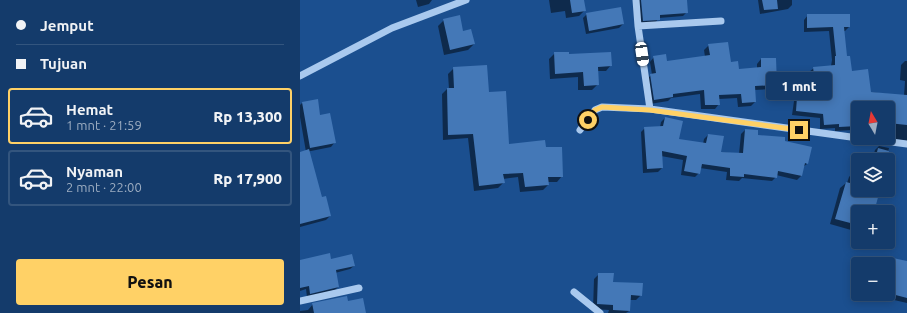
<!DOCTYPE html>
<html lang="id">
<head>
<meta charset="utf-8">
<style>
  body { margin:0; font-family:Ubuntu,sans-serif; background:#1d4271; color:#f1f3f6; height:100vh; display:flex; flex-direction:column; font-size:15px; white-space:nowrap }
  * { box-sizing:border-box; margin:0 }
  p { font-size:13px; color:#9dadc1 }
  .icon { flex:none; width:22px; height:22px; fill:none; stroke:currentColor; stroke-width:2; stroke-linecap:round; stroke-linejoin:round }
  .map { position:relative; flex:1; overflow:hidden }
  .drawer { display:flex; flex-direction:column; background:#143b6b; width:300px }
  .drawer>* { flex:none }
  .hud { display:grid; align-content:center; height:88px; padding:0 16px; background:#143b6b }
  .needle { width:26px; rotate:350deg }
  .tools { position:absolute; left:551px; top:101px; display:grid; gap:8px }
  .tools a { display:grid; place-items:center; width:44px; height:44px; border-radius:4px; background:#143b6b; box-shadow:0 2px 10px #0003,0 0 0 1px #33557e; font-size:20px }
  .end { position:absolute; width:18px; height:18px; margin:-9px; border:5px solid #ffd166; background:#111; box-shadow:0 0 0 2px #111 }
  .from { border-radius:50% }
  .bubble { position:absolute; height:28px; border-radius:4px; background:#143b6b; box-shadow:0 2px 10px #0003,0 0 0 1px #33557e; font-size:13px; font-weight:800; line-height:28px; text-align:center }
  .car { position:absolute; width:12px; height:24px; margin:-12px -6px; border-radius:5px; box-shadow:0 0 3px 1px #0007; background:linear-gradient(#fff 24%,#345 0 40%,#fff 0 76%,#345 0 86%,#fff 0) }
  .hud b { display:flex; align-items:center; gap:14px; height:38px; font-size:15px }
  .hud b+b { border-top:1px solid #33557e }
  .hud i { width:10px; height:10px; background:#f1f3f6 }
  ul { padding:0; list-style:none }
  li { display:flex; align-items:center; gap:12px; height:56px; margin:0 8px 6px; padding:0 8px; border:2px solid #33557e; border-radius:4px }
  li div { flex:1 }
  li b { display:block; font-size:15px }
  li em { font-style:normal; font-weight:800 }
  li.active { border-color:#ffd166 }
  li>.icon { width:36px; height:36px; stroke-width:1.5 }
  .cta { display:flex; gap:8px; margin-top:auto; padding:8px 16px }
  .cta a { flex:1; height:46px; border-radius:4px; background:#ffd166; color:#111; font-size:16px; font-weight:800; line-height:46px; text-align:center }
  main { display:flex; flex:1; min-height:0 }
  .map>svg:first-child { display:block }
  .shadow { fill:#0007 }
  .building { fill:#4478b7 }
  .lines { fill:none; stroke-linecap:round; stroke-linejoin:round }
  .minor { stroke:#a9c9ee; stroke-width:7 }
  .route { stroke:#ffd166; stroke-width:5 }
</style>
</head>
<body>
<main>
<section class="drawer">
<div class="hud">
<b><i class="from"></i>Jemput</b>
<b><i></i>Tujuan</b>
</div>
<ul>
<li class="active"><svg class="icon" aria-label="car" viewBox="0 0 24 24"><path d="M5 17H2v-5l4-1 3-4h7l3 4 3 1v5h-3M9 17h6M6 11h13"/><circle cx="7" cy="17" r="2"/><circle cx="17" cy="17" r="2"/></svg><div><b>Hemat</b><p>1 mnt · 21:59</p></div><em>Rp 13,300</em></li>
<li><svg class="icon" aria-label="car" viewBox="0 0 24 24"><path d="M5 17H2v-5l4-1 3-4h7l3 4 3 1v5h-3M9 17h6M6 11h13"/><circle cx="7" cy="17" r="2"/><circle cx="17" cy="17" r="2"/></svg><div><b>Nyaman</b><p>2 mnt · 22:00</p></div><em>Rp 17,900</em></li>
</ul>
<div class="cta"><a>Pesan</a></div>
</section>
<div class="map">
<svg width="607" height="313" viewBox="0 0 607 313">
  <rect width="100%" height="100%" fill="#1b4f8f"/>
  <path class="shadow" d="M 116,0 L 132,0 L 129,4 L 118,7 Z
    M 249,0 L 283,0 L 285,10 L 279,16 L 266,18 L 265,11 L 251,13 Z
    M 336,0 L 386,0 L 387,12 L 383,16 L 359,18 L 355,23 L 339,24 Z
    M 458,0 L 492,0 L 492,5 L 488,9 L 460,14 Z
    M 287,14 L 323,24 L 319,28 L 286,34 L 283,18 Z
    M 508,15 L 549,27 L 545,31 L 543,31 L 546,57 L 551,72 L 570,92 L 604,96 L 605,81 L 600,80 L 601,65 L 605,61 L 607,61 L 607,141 L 588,138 L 588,108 L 558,108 L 558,138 L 552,137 L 552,130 L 535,131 L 535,128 L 520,129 L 520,118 L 492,115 L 494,101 L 485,100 L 486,86 L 490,82 L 510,83 L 509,72 L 514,68 L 531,66 L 532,60 L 529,31 L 504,32 L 504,20 Z
    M 144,20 L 174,44 L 168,50 L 144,55 L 138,26 Z
    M 409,45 L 438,70 L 457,69 L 457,64 L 461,59 L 476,85 L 472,89 L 454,90 L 455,102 L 451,106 L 438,107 L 437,98 L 419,99 L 419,104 L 415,109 L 401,109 L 400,94 L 371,98 L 368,101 L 350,104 L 346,79 L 352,75 L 350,62 L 354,57 L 366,62 L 405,57 L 404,50 Z
    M 255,53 L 311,65 L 306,71 L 297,71 L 298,84 L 292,90 L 278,90 L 278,77 L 250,79 L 249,59 Z
    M 154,68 L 188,93 L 208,145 L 245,148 L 262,176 L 257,182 L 248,182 L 248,185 L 243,190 L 220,192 L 218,177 L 203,179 L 203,183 L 198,188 L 174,191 L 168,138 L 143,140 L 142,94 L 147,89 L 149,89 L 148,74 Z
    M 2,103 L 20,116 L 35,142 L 31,147 L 6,152 L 0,117 L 0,105 Z
    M 365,118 L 378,140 L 403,144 L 404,139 L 408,135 L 420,152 L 439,154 L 441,134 L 445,130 L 457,136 L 484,142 L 507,164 L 503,167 L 501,176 L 497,180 L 476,175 L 476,177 L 472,181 L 442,178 L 439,181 L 426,180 L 427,172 L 400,168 L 399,173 L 395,177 L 381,175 L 383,160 L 361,156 L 362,168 L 358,172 L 343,173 L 341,132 L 345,128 L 360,127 L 361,122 Z
    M 579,146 L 589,148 L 586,160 L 572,160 L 575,150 Z
    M 0,153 L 30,216 L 26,220 L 0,227 Z
    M 554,171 L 558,172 L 558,190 L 573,190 L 573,212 L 558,212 L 558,232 L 530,224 L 540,188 L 546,183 L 547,183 L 549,177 Z
    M 584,256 L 592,258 L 591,259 L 607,262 L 607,303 L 594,300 L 597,287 L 588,285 L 588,264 L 579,264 L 580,260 Z
    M 30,260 L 54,266 L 50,269 L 35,273 L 38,287 L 35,290 L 7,297 L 6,289 L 0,291 L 0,261 Z
    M 299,274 L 312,283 L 341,295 L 336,300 L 329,300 L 329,311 L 326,313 L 308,313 L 309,310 L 293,309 L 294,279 Z
    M 47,302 L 65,313 L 0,313 L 0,311 L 8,310 L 13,304 Z"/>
  <path class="building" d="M 270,0 L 284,0 L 286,11 L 272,13 Z
    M 341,0 L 387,0 L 388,13 L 360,15 L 360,20 L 343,21 Z
    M 462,0 L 477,0 L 478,9 L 464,10 Z
    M 321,7 L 324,24 L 289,31 L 286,13 Z
    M 507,14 L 550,14 L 550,27 L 544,27 L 547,56 L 550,56 L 552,71 L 568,69 L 571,92 L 607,95 L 607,125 L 588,123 L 588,108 L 558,108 L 558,126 L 539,127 L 539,124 L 524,125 L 523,114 L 496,111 L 497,97 L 489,96 L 490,81 L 515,83 L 513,67 L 535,65 L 535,56 L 536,56 L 533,27 L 507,28 Z
    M 160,15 L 163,31 L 171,29 L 175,44 L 150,50 L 143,19 Z
    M 428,42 L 431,62 L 438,61 L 439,69 L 461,67 L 461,58 L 476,58 L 477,85 L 455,86 L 456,102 L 442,103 L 441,94 L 419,95 L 420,105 L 405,105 L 404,90 L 373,94 L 373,97 L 354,100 L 350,74 L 356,73 L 353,56 L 366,54 L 367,61 L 410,55 L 408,44 Z
    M 254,52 L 269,52 L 269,54 L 311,52 L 312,66 L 298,67 L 299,85 L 284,86 L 283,72 L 255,74 Z
    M 187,65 L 189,92 L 206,91 L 209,144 L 245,140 L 246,147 L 262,147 L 263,177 L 248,177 L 249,185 L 225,187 L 223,173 L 203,174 L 205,183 L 179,186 L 173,134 L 148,135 L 147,88 L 154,88 L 153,67 Z
    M 18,99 L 20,115 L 30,113 L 36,143 L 10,148 L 2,102 Z
    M 365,117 L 383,121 L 379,139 L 406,143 L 408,134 L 424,136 L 421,152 L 443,153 L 445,129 L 458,130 L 458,135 L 485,137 L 485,141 L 512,147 L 508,164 L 505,163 L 502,176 L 478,171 L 477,178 L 444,174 L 444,177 L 430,176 L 430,168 L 402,164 L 400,174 L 384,171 L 387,156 L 362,151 L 363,168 L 347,169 L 344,127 L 363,126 Z
    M 578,148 L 589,151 L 587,160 L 575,160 Z
    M 9,149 L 22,197 L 26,196 L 31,216 L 0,224 L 0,152 Z
    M 546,182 L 558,185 L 558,190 L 580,190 L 574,212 L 558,212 L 558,225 L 535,219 Z
    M 30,253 L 31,259 L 52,254 L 55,266 L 36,270 L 39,287 L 10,294 L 9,286 L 0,288 L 0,260 Z
    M 588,257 L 607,261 L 607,298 L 588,293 Z
    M 298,273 L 314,273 L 313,282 L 343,283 L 342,296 L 331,295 L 330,311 L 313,310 L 313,305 L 297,304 Z
    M 47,296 L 48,301 L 63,298 L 66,313 L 14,313 L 12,303 Z"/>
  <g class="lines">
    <path class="minor" d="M 336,0 L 338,26 L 350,109
      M 338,26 L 421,21
      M 0,76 L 92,28 L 166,0
      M 280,130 L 295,110 L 302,107 L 350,109 L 558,138
      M 561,138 L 607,144
      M 274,292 L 300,313
      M 0,301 L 59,288"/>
  </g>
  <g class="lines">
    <path class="route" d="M 288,120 L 295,110 L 302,107 L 350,110 L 499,130"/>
  </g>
</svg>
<div class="tools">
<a><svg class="needle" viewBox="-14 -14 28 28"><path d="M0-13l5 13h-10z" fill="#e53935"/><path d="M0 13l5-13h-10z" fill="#9dadc1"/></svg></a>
<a><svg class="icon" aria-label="layers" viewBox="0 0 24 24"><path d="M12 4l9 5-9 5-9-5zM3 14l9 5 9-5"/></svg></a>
<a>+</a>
<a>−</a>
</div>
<i class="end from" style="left:288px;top:120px"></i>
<i class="end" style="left:499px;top:130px"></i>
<div class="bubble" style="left:466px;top:72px;width:66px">1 mnt</div>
<i class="car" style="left:342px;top:54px;rotate:172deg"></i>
</div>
</main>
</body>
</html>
